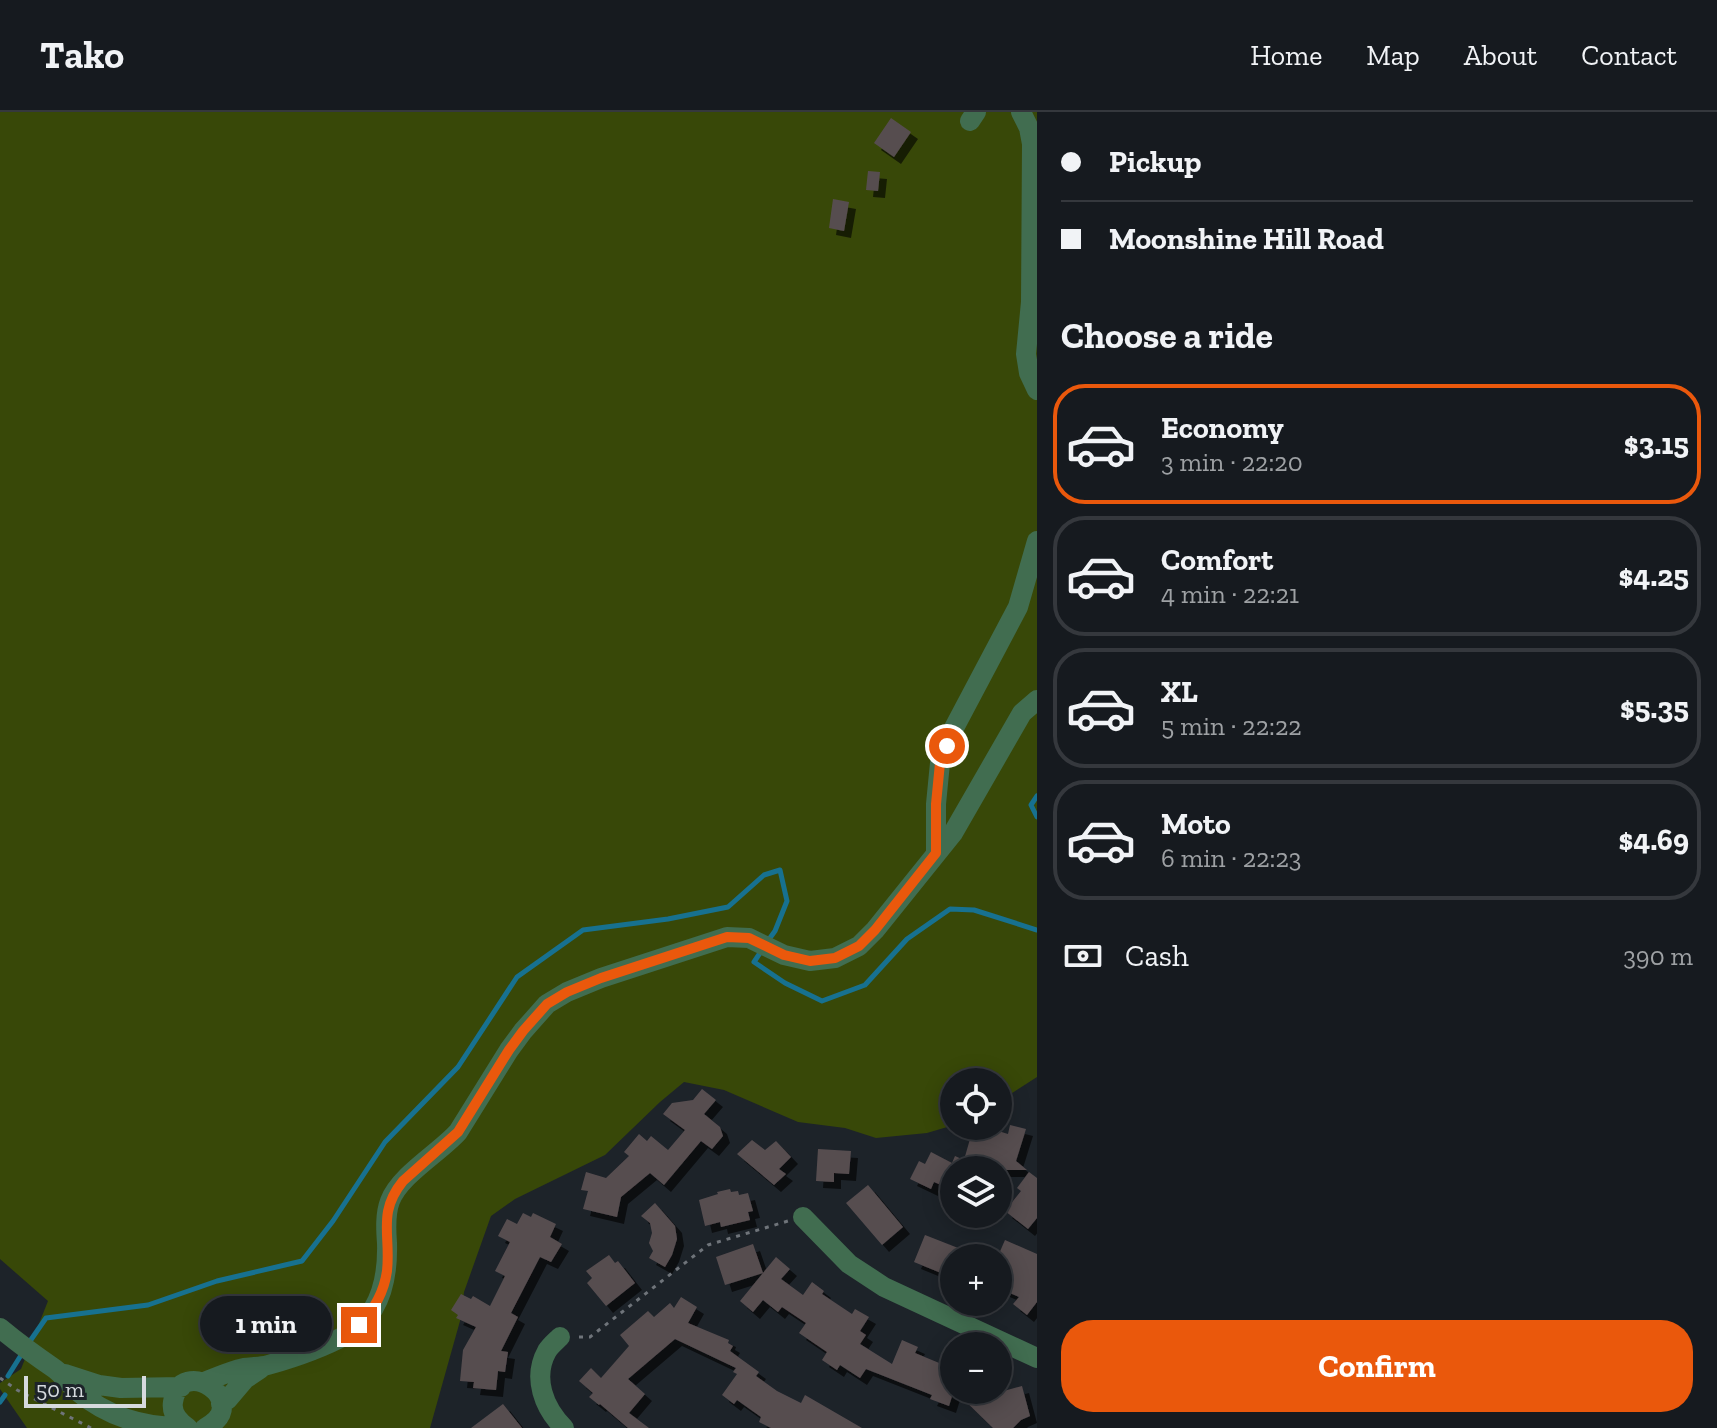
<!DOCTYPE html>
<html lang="en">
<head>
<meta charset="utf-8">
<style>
  body { margin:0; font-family:"Zilla Slab",serif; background:#1f2328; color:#f1f3f6; height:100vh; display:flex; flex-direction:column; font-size:30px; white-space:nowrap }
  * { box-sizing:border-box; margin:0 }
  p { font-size:26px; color:#9ea1a4 }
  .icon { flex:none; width:44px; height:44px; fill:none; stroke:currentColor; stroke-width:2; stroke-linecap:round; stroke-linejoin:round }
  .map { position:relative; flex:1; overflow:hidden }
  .drawer { display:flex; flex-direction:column; background:#161a1f; width:680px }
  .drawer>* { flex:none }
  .guide { display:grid; align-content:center; height:176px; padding:0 24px; background:#161a1f }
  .tools { position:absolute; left:940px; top:956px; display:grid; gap:16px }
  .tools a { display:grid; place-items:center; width:72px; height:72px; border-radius:50%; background:#161a1f; box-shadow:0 4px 20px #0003,0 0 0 2px #35383d; font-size:40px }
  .scale { position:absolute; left:24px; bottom:20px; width:122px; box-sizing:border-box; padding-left:8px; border:4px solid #d6dade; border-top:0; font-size:22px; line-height:28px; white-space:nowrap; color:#d6dade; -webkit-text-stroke:6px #1d2329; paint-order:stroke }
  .end { position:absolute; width:36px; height:36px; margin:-18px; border:10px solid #ea580c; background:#fff; box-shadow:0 0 0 4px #fff }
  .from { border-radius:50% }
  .bubble { position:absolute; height:56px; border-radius:28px; background:#161a1f; box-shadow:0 4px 20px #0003,0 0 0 2px #35383d; font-size:26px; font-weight:700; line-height:56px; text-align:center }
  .guide b { display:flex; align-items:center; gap:28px; height:76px; font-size:30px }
  .guide b+b { border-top:2px solid #35383d }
  .guide i { width:20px; height:20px; background:#f1f3f6 }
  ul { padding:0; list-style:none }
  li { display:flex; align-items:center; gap:24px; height:120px; margin:0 16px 12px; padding:0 8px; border:4px solid #35383d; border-radius:32px }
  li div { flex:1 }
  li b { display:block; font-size:30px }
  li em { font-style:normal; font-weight:700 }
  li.selected { border-color:#ea580c }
  li>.icon { width:72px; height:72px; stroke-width:1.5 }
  h2 { padding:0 24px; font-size:36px; line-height:96px }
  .pay { display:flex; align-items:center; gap:20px; height:88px; padding:0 24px; font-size:30px }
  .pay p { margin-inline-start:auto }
  .action { display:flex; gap:16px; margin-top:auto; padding:16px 24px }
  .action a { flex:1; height:92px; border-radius:32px; background:#ea580c; color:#fff; font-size:32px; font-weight:700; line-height:92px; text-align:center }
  header { display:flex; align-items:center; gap:48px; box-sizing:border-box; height:112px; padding:0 40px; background:#161a1f; border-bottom:2px solid #35383d }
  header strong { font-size:38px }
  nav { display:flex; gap:44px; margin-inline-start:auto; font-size:28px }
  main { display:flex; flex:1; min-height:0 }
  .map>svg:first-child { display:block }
  .green { fill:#384808 }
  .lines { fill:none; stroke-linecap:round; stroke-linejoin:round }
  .stream { stroke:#177190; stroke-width:5 }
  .building { fill:#574d50; filter:url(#shadow) }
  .path { stroke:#6f747a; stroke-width:3; stroke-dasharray:4 6; stroke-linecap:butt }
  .minor { stroke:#416d50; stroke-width:20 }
  .route { stroke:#ea580c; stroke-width:10 }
</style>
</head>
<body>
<header>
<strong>Tako</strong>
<nav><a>Home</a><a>Map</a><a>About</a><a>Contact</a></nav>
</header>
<main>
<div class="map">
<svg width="1037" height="1316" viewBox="0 0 1037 1316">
  <defs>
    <filter id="shadow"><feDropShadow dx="7" dy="7" stdDeviation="0" flood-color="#0009"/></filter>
  </defs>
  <rect width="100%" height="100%" fill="#1d2329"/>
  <path class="green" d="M 0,0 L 1037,0 L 1037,965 L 998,990 L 998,970 L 954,970 L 954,1013 L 927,1021 L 876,1026 L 845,1016 L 798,1010 L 724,978 L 684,970 L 660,990 L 605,1043 L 515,1087 L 491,1104 L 464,1180 L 460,1209 L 430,1316 L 27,1316 L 0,1277 L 0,1271 L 21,1257 L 48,1189 L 0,1147 Z"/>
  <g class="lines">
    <path class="stream" d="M 1037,684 L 1031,693 L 1037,705
      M 762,838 L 754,850 L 785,871 L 822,889 L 865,873 L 907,827 L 950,797 L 974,798 L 1037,818
      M 28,1232 L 46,1206 L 148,1193 L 217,1169 L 302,1149 L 333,1109 L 385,1030 L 458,955 L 517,865 L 583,818 L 668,807 L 728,795 L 764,763 L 780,758 L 787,789 L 775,819 L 767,830
      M 8,1264 L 23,1240
      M 0,1290 L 5,1283"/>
  </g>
  <path class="building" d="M 891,6 L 911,20 L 894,45 L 874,31 Z
    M 868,59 L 880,60 L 878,79 L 866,78 Z
    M 833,87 L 849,90 L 844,119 L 829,116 Z
    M 702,977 L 716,988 L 704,1002 L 720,1015 L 723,1024 L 712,1037 L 701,1029 L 664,1073 L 650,1061 L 621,1085 L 617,1105 L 583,1097 L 588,1079 L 581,1078 L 586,1060 L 606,1066 L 629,1044 L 624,1040 L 639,1022 L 647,1029 L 651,1024 L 668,1038 L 685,1018 L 663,1002 L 672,991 L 693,988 Z
    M 1010,1013 L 1026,1017 L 1016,1049 L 1027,1058 L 954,1058 L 954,1071 L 948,1076 L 934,1070 L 931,1077 L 910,1067 L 919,1049 L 925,1052 L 931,1040 L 952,1051 L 955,1044 L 964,1048 L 970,1027 L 978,1029 L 981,1021 L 992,1025 L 995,1018 L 1008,1022 Z
    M 752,1028 L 765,1038 L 776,1029 L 791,1045 L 779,1057 L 786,1062 L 774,1073 L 737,1042 Z
    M 818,1037 L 851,1039 L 849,1062 L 834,1061 L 834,1070 L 816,1069 Z
    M 1029,1060 L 1037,1066 L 1037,1106 L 1028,1117 L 1005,1099 L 1021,1079 L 1017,1076 Z
    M 868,1073 L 903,1115 L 882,1133 L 846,1091 Z
    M 730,1077 L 731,1080 L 738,1079 L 739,1083 L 748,1081 L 753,1099 L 748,1100 L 750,1108 L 721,1115 L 720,1110 L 705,1114 L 699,1088 L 718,1082 L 717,1080 Z
    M 655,1091 L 675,1114 L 677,1127 L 672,1143 L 665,1155 L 649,1146 L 653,1139 L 649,1131 L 652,1121 L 650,1111 L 641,1104 Z
    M 523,1101 L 531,1105 L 533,1101 L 556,1112 L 550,1125 L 562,1132 L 551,1150 L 540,1145 L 511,1201 L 518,1205 L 501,1239 L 508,1240 L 505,1260 L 498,1259 L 496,1278 L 473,1276 L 474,1270 L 460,1269 L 463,1238 L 476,1215 L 456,1206 L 458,1203 L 451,1198 L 461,1182 L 471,1187 L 473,1184 L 490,1194 L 505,1164 L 495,1159 L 510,1130 L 498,1124 L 507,1107 L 517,1112 Z
    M 925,1123 L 981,1145 L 981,1146 L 947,1146 L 941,1161 L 914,1150 Z
    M 1005,1128 L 1037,1142 L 1037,1190 L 1027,1203 L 1013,1192 L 1019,1185 L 998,1176 L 998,1144 Z
    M 753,1132 L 763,1161 L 725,1173 L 716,1145 Z
    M 609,1143 L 615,1151 L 618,1149 L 635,1171 L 606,1194 L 587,1171 L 592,1166 L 586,1159 Z
    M 776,1145 L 790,1157 L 781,1167 L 803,1183 L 812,1170 L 824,1179 L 822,1182 L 852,1202 L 855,1197 L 869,1205 L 860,1219 L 866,1223 L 860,1232 L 892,1252 L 902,1228 L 918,1235 L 915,1241 L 944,1253 L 954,1230 L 954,1278 L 989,1278 L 993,1282 L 1022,1274 L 1030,1304 L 1021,1308 L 1013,1316 L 993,1316 L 954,1278 L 949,1294 L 930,1287 L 932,1283 L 866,1257 L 860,1266 L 840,1253 L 837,1258 L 822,1248 L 827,1240 L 799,1221 L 806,1211 L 782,1195 L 778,1200 L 763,1188 L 753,1200 L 740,1189 Z
    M 681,1185 L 697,1195 L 688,1211 L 729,1228 L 728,1231 L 733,1234 L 730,1239 L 759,1260 L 756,1264 L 777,1279 L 801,1291 L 805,1283 L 862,1316 L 771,1316 L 759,1310 L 761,1305 L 737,1288 L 734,1292 L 722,1283 L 737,1262 L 733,1260 L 736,1256 L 675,1227 L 628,1267 L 645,1282 L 629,1301 L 649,1316 L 628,1316 L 600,1292 L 599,1293 L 589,1285 L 593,1281 L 579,1269 L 591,1256 L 601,1266 L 629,1234 L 620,1223 L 648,1199 L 654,1205 L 670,1191 L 674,1196 Z
    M 503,1292 L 522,1316 L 471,1316 Z"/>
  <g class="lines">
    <path class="path" d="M 579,1225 L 590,1225 L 708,1133 L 788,1109
      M 0,1266 L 17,1278 L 91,1316"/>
    <path class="minor" d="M 1021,0 L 1029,16 L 1032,32 L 1031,190 L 1026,242 L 1029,261 L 1037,278
      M 970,9 L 976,0
      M 936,741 L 936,692 L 940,651 L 954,616 L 1018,495 L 1037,429
      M 803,1105 L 849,1152 L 884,1175 L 1037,1246
      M 0,1216 C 18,1231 36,1244 55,1257 C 63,1263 69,1272 77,1279 C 108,1305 146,1316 186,1315
      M 560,1225 C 556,1229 550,1234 547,1239 C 532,1266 544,1296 564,1316
      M 65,1262 L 99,1273 L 121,1276 L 181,1275
      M 204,1270 C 217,1265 230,1259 244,1256 C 252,1255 261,1255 268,1253 C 293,1246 326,1234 348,1222 C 380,1203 388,1166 387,1131 C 386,1118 385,1102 390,1089 C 400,1063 439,1041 458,1020 L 509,938 L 523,919 L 547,892 L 567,880 L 601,866 L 727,825 L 749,826 L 784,843 L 810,849 L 835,846 L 859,834 L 875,818 L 953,721 L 1022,601 L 1037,588
      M 221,1292 L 228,1287 L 245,1267 L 260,1257
      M 188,1316 C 179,1310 171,1302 173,1290 C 180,1241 255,1290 205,1316"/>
  </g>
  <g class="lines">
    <path class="route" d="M 359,1213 C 374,1198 384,1180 387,1159 C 391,1123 377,1101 403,1069 L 458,1020 L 509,938 L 523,919 L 547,892 L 567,880 L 601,866 L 727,825 L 749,826 L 784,843 L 810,849 L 835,846 L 859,834 L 875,818 L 936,741 L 936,692 L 940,651 L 947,634"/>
  </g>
</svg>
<div class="tools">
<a><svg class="icon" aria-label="locate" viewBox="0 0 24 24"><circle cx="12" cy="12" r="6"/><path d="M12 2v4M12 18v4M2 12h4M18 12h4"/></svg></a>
<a><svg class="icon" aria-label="layers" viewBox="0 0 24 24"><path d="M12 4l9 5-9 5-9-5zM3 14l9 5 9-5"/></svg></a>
<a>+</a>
<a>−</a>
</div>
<div class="scale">50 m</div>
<i class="end from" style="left:947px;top:634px"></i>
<i class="end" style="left:359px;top:1213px"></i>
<div class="bubble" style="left:200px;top:1184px;width:132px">1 min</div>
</div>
<section class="drawer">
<div class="guide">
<b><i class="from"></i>Pickup</b>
<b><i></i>Moonshine Hill Road</b>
</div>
<h2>Choose a ride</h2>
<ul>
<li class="selected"><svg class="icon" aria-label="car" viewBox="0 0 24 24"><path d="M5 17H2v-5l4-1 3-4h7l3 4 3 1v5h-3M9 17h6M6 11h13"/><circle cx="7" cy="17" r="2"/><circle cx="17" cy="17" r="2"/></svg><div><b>Economy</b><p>3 min · 22:20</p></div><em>$3.15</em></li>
<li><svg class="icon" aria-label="car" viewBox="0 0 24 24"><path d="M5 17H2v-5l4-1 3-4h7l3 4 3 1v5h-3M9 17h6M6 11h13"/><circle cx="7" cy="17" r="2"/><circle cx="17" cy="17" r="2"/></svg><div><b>Comfort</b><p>4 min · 22:21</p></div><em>$4.25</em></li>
<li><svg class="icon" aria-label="car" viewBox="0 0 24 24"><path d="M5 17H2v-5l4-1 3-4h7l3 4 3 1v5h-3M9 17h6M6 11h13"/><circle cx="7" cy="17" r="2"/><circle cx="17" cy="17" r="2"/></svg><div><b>XL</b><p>5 min · 22:22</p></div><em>$5.35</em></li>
<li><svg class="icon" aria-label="car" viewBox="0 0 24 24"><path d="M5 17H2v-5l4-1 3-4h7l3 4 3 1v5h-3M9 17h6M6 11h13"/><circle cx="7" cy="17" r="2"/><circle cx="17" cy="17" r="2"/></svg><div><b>Moto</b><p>6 min · 22:23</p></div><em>$4.69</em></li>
</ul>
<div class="pay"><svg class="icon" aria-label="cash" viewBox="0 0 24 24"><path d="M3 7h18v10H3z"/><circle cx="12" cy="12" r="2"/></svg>Cash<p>390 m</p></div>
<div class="action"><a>Confirm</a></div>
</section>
</main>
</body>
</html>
